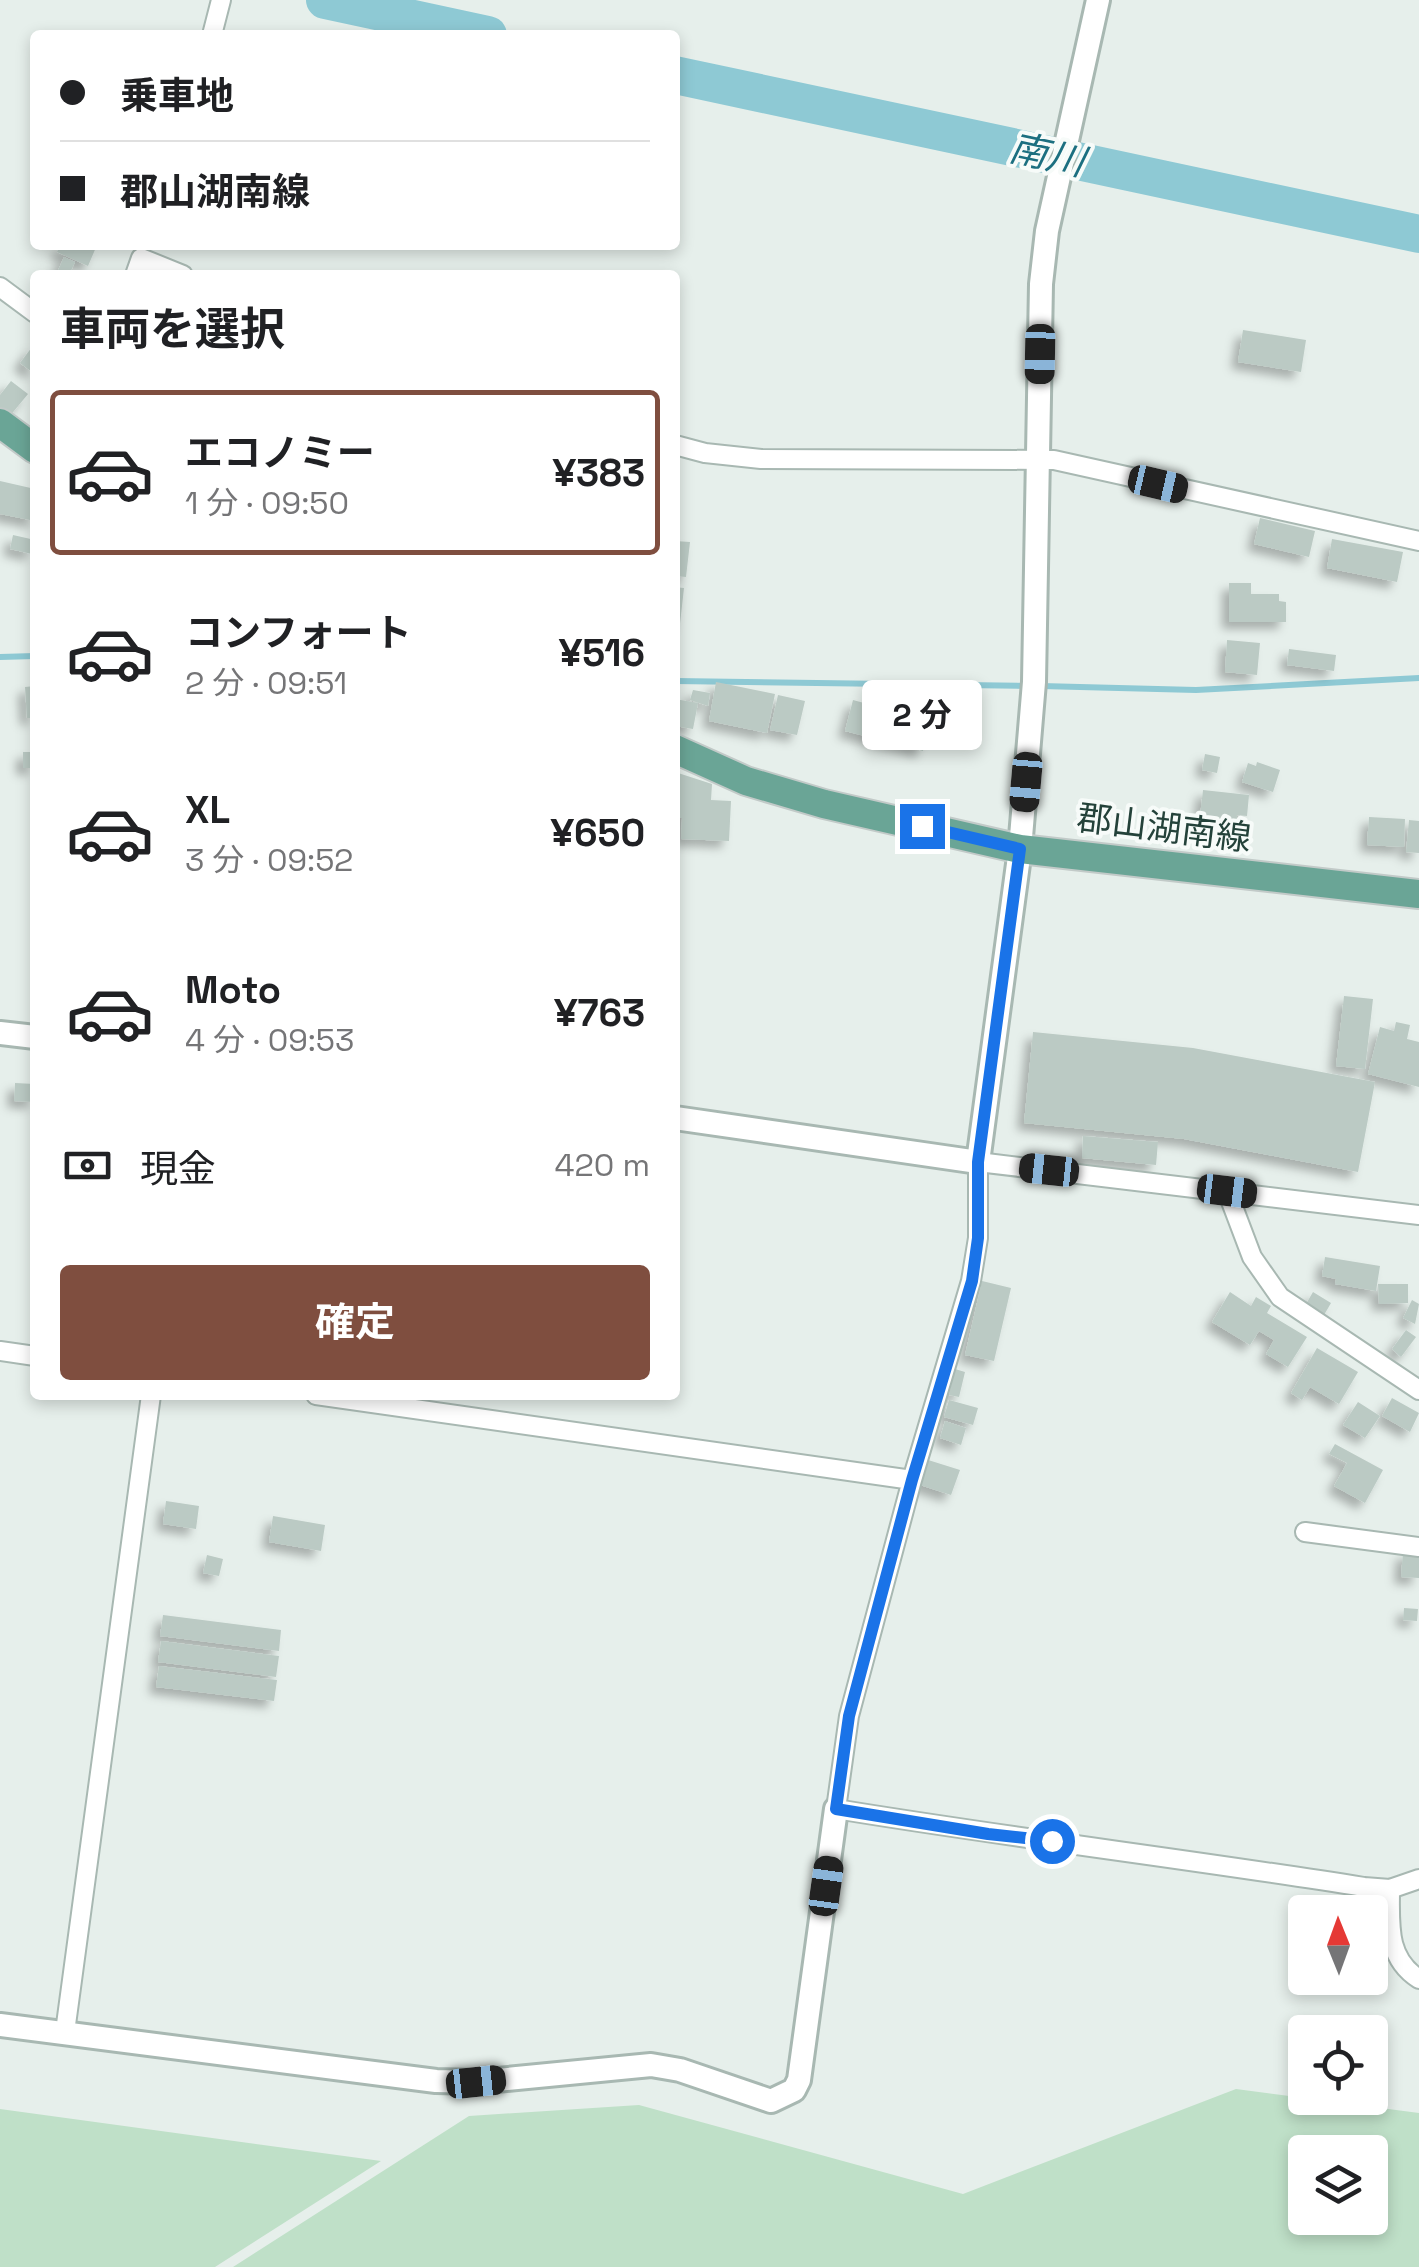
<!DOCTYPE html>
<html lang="ja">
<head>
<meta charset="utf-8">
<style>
  body { margin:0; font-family:"Space Grotesk","Noto Sans JP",sans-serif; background:#f2f2f2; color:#202124; height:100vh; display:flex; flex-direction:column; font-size:38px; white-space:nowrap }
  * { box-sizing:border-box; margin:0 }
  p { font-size:32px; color:#757577 }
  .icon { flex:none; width:55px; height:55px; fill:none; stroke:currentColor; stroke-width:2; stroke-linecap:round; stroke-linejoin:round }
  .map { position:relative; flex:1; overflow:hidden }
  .sheet { position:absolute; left:30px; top:270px; width:650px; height:1130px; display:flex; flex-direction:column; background:#fff; border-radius:10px; box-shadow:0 5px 15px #0003 }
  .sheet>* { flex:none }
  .hud { position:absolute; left:30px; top:30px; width:650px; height:220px; border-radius:10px; box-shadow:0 5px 15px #0003; display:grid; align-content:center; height:220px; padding:0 30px; background:#fff }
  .needle { width:65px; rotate:359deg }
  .tools { position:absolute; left:1288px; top:1895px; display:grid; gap:20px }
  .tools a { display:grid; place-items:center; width:100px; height:100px; border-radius:10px; background:#fff; box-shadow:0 5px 15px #0003; font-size:50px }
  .end { position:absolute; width:45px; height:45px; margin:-22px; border:12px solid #1a73e8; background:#fff; box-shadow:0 0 0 5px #fff }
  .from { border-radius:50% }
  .bubble { position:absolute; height:70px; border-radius:10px; background:#fff; box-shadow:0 5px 15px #0003; font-size:32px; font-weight:700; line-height:70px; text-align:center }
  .car { position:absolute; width:30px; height:60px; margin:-30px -15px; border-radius:12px; box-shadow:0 0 8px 2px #0007; background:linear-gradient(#222 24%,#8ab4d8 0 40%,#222 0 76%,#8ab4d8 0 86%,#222 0) }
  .hud b { display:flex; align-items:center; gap:35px; height:95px; font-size:38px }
  .hud b+b { border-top:2px solid #e0e0e0 }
  .hud i { width:25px; height:25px; background:#202124 }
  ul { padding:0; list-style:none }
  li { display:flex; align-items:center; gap:30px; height:165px; margin:0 20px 15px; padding:0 10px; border:5px solid transparent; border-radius:10px }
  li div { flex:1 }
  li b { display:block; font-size:38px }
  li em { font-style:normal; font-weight:700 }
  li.on { border-color:#7f4e3f }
  li>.icon { width:90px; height:90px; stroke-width:1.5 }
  h2 { padding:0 30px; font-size:45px; line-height:120px }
  .pay { display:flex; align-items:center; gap:25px; height:110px; padding:0 30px; font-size:38px }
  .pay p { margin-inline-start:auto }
  .primary-button { display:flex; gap:20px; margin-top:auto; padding:20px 30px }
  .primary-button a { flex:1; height:115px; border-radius:10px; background:#7f4e3f; color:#fff; font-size:40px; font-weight:700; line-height:115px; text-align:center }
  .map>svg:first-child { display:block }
  .green { fill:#bfe0c8; fill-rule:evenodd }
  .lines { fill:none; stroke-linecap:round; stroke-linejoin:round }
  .stream { stroke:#8ec9d4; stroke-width:6 }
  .river { stroke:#8ec9d4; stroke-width:38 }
  .building { fill:#bbcac4; filter:url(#shadow) }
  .minor-casing { stroke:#a8b8b2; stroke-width:22 }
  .tertiary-casing { stroke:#a8b8b2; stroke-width:28 }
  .primary-casing { stroke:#c2cac8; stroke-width:32 }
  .minor { stroke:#fff; stroke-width:18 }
  .tertiary { stroke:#fff; stroke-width:22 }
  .primary { stroke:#6aa596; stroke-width:28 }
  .route { stroke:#1a73e8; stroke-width:12 }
  .labels { text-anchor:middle; stroke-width:8; stroke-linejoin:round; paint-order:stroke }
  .street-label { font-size:35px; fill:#24423a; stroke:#f7fbf9 }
  .water-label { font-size:38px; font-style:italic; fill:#1c6f80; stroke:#f7fbf9 }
</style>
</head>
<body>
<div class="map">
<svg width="1419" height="2267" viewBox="0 0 1419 2267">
  <defs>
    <filter id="shadow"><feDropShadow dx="-7" dy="7" stdDeviation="5" flood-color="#0004"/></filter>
  </defs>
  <rect width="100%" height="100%" fill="#e6efeb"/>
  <path class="green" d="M 1236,2089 L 1419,2113 L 1419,2267 L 233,2267 L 469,2116 L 639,2105 L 963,2194 ZM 1305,2152 L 1370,2152 L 1370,2218 L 1305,2218 Z
    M 0,2109 L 381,2161 L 215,2267 L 0,2267 Z"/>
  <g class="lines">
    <path class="stream" d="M 0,657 L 35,656
      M 675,681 L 1029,686
      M 1041,686 L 1196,690 L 1419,678"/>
    <path class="river" d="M 325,0 L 488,35
      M 675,75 L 1419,234"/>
  </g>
  <path class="building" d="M 60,245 L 97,245 L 88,266 L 57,252 Z
    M 64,257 L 75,262 L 69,275 L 56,275 Z
    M 1243,330 L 1306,340 L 1301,372 L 1238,362 Z
    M 35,343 L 35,368 L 32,372 L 20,363 Z
    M 11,381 L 28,394 L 9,417 L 0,410 L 0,395 Z
    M 0,481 L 35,489 L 35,521 L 0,514 Z
    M 1260,518 L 1315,531 L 1309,557 L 1254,544 Z
    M 13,535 L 35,540 L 32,554 L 10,549 Z
    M 1332,539 L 1403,552 L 1397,582 L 1327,568 Z
    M 675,541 L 690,542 L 686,577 L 675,576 Z
    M 1229,583 L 1251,583 L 1251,594 L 1279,594 L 1279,601 L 1286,602 L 1286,622 L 1229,622 Z
    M 675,587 L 684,588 L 680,624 L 675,623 Z
    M 1227,640 L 1260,643 L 1257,675 L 1225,672 Z
    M 1289,649 L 1336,655 L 1334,671 L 1287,665 Z
    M 716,682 L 775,694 L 767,733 L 709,721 Z
    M 35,686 L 35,718 L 27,718 L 25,687 Z
    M 693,690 L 710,693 L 708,706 L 690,700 Z
    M 778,695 L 805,701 L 797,735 L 770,730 Z
    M 675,699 L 698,703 L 693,729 L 675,726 Z
    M 853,700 L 930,721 L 923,751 L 845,731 Z
    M 23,752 L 35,752 L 35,768 L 23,768 Z
    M 1205,754 L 1220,757 L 1217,773 L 1202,770 Z
    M 1257,762 L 1280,770 L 1273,792 L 1242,782 L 1248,763 L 1256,766 Z
    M 675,772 L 712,784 L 711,800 L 731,801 L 729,841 L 681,839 L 682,818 L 675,818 Z
    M 1203,790 L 1249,795 L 1247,816 L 1237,815 L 1236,829 L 1199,825 Z
    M 1369,817 L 1405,819 L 1404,847 L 1367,845 Z
    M 1409,820 L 1419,821 L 1419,853 L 1406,852 Z
    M 1344,996 L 1373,999 L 1365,1069 L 1336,1066 Z
    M 1396,1022 L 1410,1025 L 1407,1039 L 1419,1042 L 1419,1087 L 1368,1074 L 1380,1027 L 1394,1031 Z
    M 1033,1032 L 1193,1048 L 1375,1082 L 1358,1172 L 1184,1139 L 1024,1123 Z
    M 15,1083 L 35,1084 L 35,1102 L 14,1101 Z
    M 1083,1136 L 1158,1142 L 1156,1165 L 1082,1158 Z
    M 1325,1257 L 1380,1266 L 1376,1291 L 1335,1284 L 1336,1279 L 1322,1276 Z
    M 982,1281 L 1011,1288 L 994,1361 L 965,1355 Z
    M 1378,1284 L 1408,1284 L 1408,1303 L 1379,1304 Z
    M 1230,1292 L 1251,1306 L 1256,1297 L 1271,1306 L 1267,1313 L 1307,1337 L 1288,1367 L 1266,1354 L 1274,1340 L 1259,1331 L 1250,1345 L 1212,1322 Z
    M 1313,1292 L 1331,1303 L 1324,1315 L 1306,1304 Z
    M 1412,1300 L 1419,1304 L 1415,1324 L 1403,1318 Z
    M 1406,1330 L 1416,1337 L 1401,1357 L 1392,1349 Z
    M 1317,1348 L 1358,1372 L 1339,1404 L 1310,1387 L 1302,1400 L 1291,1393 Z
    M 955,1369 L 965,1372 L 959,1397 L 949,1395 Z
    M 1392,1398 L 1419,1413 L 1410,1432 L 1382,1416 Z
    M 949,1400 L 978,1408 L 973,1425 L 944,1417 Z
    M 1358,1402 L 1380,1416 L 1365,1438 L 1343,1425 Z
    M 945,1421 L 966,1428 L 961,1445 L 940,1438 Z
    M 1335,1444 L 1383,1470 L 1365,1503 L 1334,1486 L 1347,1463 L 1329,1454 Z
    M 925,1459 L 960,1470 L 951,1495 L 917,1484 Z
    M 166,1501 L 199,1506 L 196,1529 L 163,1524 Z
    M 273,1516 L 325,1525 L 321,1551 L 269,1542 Z
    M 1403,1552 L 1419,1554 L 1419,1578 L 1401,1577 Z
    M 207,1555 L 223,1559 L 219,1576 L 203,1573 Z
    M 1404,1608 L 1418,1609 L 1417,1621 L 1403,1620 Z
    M 163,1615 L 281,1630 L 279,1651 L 160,1636 Z
    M 161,1641 L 279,1656 L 276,1677 L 158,1662 Z
    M 159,1666 L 277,1680 L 274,1701 L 156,1687 Z"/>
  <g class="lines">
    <defs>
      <path id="minor" d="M 212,35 L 221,0
        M 135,275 L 141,258 L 183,275
        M 0,287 L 35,313
        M 675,445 L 705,453 L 761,459 L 1054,460 L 1419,541
        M 1227,1191 L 1252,1257 L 1280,1297 L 1419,1390
        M 1419,1215 L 978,1162 L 978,1238 L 971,1281 L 912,1480 L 849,1716 L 836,1809 C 1012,1838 1188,1859 1364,1887 L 1390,1889 L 1419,1879
        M 0,1351 L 35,1356
        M 316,1395 L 912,1480
        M 1305,1532 L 1419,1547
        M 1390,1889 C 1390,1924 1386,1958 1419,1979
        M 65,2032 L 151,1395"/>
      <path id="tertiary" d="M 0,1033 L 35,1037
        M 675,1118 L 978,1162 L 1020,849 L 1034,682 L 1041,284 L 1047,231 L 1098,0
        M 0,2025 L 436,2081 L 476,2082 L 651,2065 L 680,2070 L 771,2101 L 794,2090 L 799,2080 L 836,1809"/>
      <path id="primary" d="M 0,423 L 35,449
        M 675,749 L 746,781 L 824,804 L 1020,849 L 1419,894"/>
    </defs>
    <use href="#minor" class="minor-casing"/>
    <use href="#tertiary" class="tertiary-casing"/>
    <use href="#primary" class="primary-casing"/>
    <use href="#minor" class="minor"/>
    <use href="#tertiary" class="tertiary"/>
    <use href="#primary" class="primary"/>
  </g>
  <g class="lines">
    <path class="route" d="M 922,826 L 1020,849 L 978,1162 L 978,1238 L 972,1281 L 912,1480 L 849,1716 L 836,1809 L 988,1834 L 1052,1841"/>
  </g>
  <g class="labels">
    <g class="street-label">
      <text transform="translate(1164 828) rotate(7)" y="12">郡山湖南線</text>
    </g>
    <g class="water-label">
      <text transform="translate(1047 155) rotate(12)" y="13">南川</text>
    </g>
  </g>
</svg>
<div class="tools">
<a><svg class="needle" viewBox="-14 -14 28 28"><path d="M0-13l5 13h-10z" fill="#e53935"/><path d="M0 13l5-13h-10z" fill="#757577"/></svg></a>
<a><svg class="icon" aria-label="locate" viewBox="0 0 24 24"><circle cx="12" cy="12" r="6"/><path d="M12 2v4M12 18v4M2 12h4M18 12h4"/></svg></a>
<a><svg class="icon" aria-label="layers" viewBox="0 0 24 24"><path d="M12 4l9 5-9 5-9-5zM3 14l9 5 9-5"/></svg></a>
</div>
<i class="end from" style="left:1052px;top:1841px"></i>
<i class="end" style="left:922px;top:826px"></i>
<div class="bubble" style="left:862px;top:680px;width:120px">2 分</div>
<i class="car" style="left:1040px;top:354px;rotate:181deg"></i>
<i class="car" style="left:1158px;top:484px;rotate:103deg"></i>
<i class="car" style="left:1026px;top:782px;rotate:185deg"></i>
<i class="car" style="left:1049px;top:1170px;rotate:276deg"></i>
<i class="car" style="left:1227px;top:1191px;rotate:97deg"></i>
<i class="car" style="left:826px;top:1886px;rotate:8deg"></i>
<i class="car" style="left:476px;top:2082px;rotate:84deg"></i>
<div class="hud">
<b><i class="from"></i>乗車地</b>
<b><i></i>郡山湖南線</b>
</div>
<section class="sheet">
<h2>車両を選択</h2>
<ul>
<li class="on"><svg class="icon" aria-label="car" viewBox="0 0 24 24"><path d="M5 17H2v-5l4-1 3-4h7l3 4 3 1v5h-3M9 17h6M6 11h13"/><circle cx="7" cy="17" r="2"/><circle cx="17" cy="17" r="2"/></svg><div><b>エコノミー</b><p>1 分 · 09:50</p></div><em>¥383</em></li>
<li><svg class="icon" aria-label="car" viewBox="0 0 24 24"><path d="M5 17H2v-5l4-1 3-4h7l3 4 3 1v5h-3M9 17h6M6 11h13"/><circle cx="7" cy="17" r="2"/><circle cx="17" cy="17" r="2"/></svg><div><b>コンフォート</b><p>2 分 · 09:51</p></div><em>¥516</em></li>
<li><svg class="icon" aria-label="car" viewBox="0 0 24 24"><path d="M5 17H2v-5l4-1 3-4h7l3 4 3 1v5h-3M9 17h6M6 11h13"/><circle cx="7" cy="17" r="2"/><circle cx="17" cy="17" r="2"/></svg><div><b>XL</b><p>3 分 · 09:52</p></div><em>¥650</em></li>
<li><svg class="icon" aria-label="car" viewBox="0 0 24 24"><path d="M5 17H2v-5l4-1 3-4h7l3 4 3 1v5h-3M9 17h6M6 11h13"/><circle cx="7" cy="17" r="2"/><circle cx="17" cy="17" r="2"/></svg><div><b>Moto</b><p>4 分 · 09:53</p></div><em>¥763</em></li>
</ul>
<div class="pay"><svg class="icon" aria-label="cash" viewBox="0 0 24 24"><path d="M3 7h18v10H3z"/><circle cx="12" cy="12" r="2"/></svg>現金<p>420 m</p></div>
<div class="primary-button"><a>確定</a></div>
</section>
</div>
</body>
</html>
